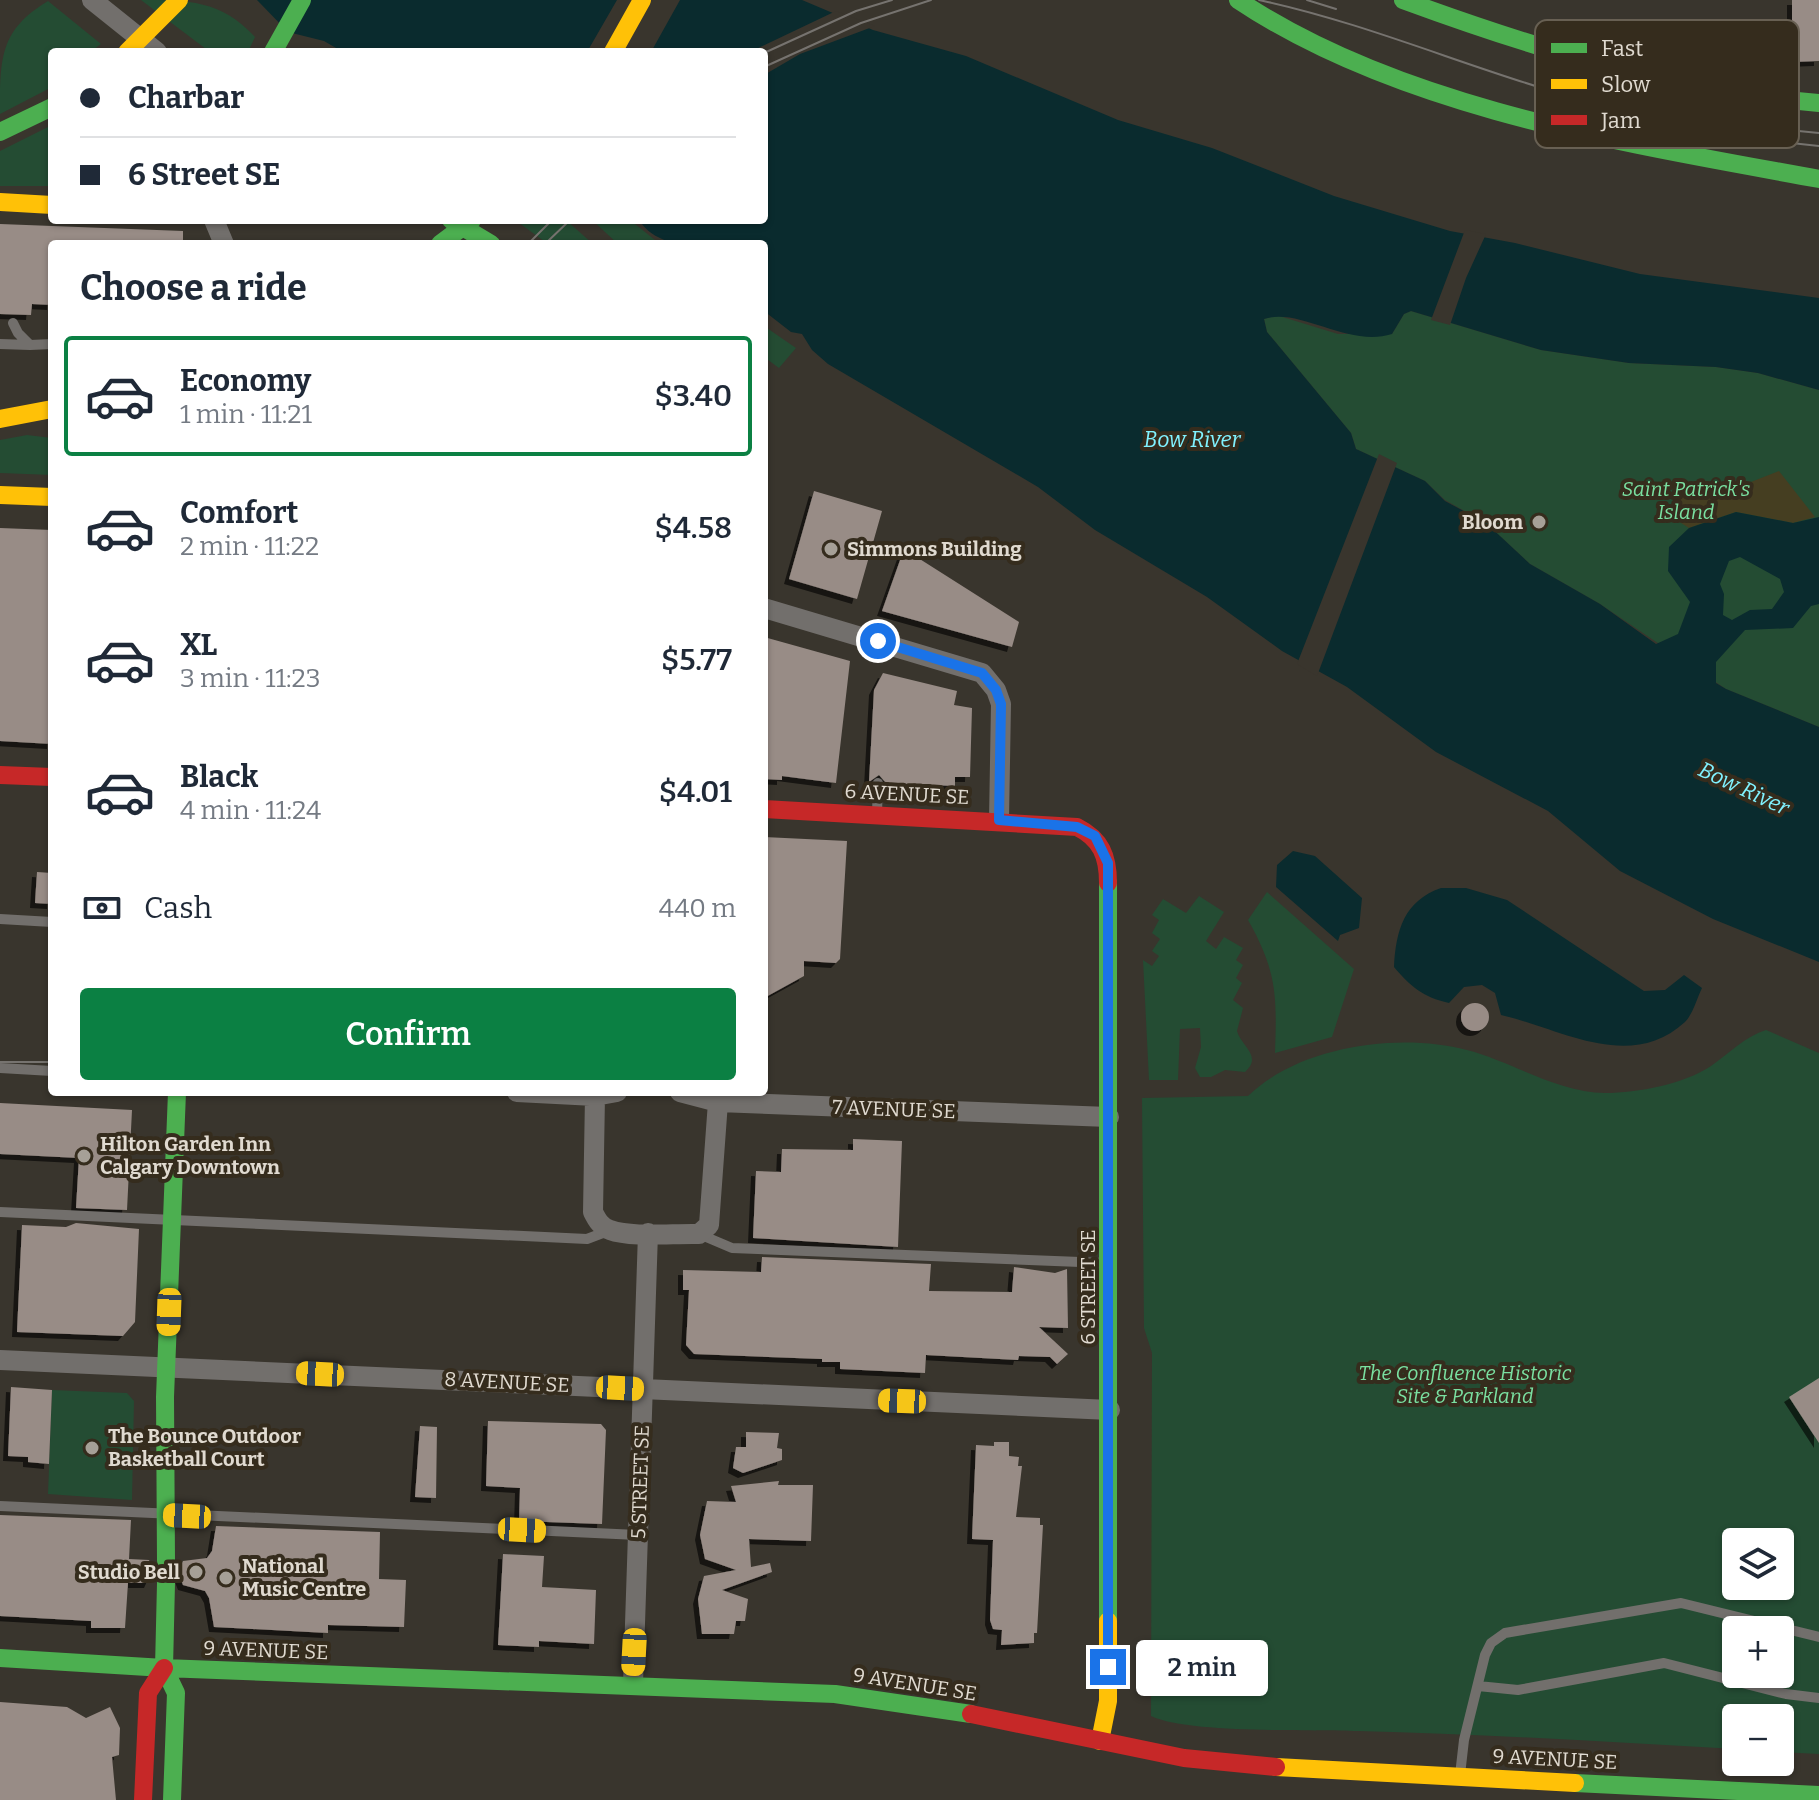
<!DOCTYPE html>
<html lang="en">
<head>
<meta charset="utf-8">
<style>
  body { margin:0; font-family:Bitter,serif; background:#f2f2f3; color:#1f2937; height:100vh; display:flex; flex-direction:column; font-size:30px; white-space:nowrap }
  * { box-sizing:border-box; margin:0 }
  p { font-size:26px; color:#747a83 }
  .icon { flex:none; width:44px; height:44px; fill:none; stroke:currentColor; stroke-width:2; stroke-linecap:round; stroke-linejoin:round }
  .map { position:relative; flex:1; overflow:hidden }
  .details { position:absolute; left:48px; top:240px; width:720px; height:856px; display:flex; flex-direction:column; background:#fff; border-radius:8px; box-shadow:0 2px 6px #0004 }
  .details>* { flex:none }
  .top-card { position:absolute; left:48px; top:48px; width:720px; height:176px; border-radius:8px; box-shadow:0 2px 6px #0004; display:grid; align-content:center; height:176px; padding:0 32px; background:#fff }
  .buttons { position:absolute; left:1722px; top:1528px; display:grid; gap:16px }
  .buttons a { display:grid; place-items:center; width:72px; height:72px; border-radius:8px; background:#fff; box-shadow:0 2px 6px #0004; font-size:40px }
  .end { position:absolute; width:36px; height:36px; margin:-18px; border:10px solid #1a73e8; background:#fff; box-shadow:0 0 0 4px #fff }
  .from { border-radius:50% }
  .bubble { position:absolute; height:56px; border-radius:8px; background:#fff; box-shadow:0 2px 6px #0004; font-size:26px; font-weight:600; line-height:56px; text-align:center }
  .car { position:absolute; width:24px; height:48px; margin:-24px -12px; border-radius:10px; box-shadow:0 0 6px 2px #0007; background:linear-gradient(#f5c518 24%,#345 0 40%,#f5c518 0 76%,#345 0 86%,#f5c518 0) }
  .top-card b { display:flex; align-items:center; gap:28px; height:76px; font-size:30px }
  .top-card b+b { border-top:2px solid #e0e1e3 }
  .top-card i { width:20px; height:20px; background:#1f2937 }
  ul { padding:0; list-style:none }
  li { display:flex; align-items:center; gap:24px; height:120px; margin:0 16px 12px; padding:0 16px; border:4px solid transparent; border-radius:8px }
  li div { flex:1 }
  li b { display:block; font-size:30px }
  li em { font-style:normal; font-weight:600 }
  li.current { border-color:#0b8043 }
  li>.icon { width:72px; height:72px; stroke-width:1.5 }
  h2 { padding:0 32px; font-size:36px; line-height:96px }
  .pay { display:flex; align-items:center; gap:20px; height:88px; padding:0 32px; font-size:30px }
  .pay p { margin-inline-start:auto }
  .button { display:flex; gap:16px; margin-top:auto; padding:16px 32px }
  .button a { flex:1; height:92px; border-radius:8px; background:#0b8043; color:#fff; font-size:32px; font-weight:600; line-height:92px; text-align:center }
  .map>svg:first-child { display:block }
  .green { fill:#244c33; fill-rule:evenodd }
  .sand { fill:#453e21 }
  .water { fill:#0a2b2e; fill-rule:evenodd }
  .pier { fill:#39352d }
  .building { fill:#988c86; filter:url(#shadow) }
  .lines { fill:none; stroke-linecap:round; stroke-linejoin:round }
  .lane { stroke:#726f6c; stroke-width:10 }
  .street { stroke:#726f6c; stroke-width:20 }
  .fast { stroke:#4caf50; stroke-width:18 }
  .slow { stroke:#ffc107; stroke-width:18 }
  .jam { stroke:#c62828; stroke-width:18 }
  .tram { stroke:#76736f; stroke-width:2 }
  .fast-bridge { stroke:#4caf50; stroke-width:18 }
  .slow-bridge { stroke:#ffc107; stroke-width:18 }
  .route { stroke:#1a73e8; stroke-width:10 }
  .poi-dot { fill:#a6a097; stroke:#352c1d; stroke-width:3 }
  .labels { text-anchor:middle; stroke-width:8; stroke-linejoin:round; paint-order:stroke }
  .park-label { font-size:20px; font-style:italic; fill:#7ae0a1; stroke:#352c1d }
  .poi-label { font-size:20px; font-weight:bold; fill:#e0dad0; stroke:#352c1d; text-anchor:start }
  .street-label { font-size:20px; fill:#e0dad0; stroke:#352c1d }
  .water-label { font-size:22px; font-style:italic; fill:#80f2ff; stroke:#352c1d }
  .key { fill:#352c1d; stroke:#686053; stroke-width:2 }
  .key-label { font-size:22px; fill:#e0dad0 }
</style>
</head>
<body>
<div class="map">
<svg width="1819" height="1800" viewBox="0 0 1819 1800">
  <defs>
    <filter id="shadow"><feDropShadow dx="-5" dy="5" stdDeviation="0" flood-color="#0009"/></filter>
  </defs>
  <rect width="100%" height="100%" fill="#39352d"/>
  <path class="green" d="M 141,0 C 188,0 221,0 255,37 L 248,52 L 210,52 Z
    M 48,1 L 101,44 L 90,52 L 52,52 L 52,87 L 0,114 C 0,57 0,30 48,1 Z
    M 52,125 L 52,186 L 0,186 L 0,151 Z
    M 515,220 L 566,220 L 593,244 L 548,244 Z
    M 592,220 L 630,220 L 660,244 L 618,244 Z
    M 1411,311 L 1541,350 L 1629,363 L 1716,367 L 1758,373 L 1819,390 L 1819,727 L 1726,689 L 1600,604 L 1530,564 L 1486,523 L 1445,500 L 1425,481 L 1356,449 L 1351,433 L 1267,332 L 1264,319 L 1276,315 L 1338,334 L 1392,334 L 1404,314 Z
    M 764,326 L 796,348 L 779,368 L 764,357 Z
    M 27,435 L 52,438 L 52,475 L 0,473 L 0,440 Z
    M 1267,892 L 1354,969 L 1332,1037 L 1275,1053 C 1277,996 1277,971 1248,920 Z
    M 1199,896 L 1224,912 L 1206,941 L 1216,949 L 1224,937 L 1243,948 L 1236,960 L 1243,965 L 1236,978 L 1242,983 L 1233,1000 L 1243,1008 L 1237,1031 C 1241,1046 1263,1056 1245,1072 L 1225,1070 L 1211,1077 L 1200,1077 L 1195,1068 L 1201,1047 L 1200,1028 L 1180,1029 L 1178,1080 L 1149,1080 L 1143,960 L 1152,966 L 1159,956 L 1152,951 L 1160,939 L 1152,933 L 1159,920 L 1152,915 L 1163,899 L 1186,913 Z
    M 1766,1030 L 1819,1053 L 1819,1754 L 1780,1752 L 1780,1718 L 1736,1718 L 1736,1749 C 1610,1742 1484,1734 1358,1731 C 1311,1729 1189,1734 1151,1716 L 1152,1353 L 1144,1328 L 1142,1098 L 1248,1096 C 1299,1046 1399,1032 1467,1050 C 1513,1062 1556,1092 1605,1093 C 1638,1093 1684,1084 1711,1066 C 1728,1054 1746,1036 1766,1030 ZM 1736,1542 L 1780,1542 L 1780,1586 L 1736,1586 ZM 1736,1630 L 1780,1630 L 1780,1674 L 1736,1674 Z
    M 52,1390 L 127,1393 L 134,1401 L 132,1500 L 48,1494 Z"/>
  <path class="sand" d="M 1779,471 L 1815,517 L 1793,523 L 1736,512 L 1689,528 L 1667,514 L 1681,497 L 1709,486 L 1733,489 Z"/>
  <path class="water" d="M 257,0 L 802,0 L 873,30 L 966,56 L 1118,120 L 1212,148 L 1334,196 L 1450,231 L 1515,243 L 1640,274 L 1819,298 L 1819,390 L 1758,373 L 1716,367 L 1629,363 L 1541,350 L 1411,311 L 1404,314 L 1392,334 C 1348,348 1300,307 1264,319 L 1267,332 L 1351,433 L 1356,449 L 1425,481 L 1445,501 L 1486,523 L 1530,564 L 1600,604 L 1656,644 L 1678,634 L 1690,602 L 1668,571 L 1669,547 L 1689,528 L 1736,512 L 1793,523 L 1819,517 L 1819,604 L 1811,606 L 1793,628 L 1745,630 L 1716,662 L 1716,683 L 1726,689 L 1819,727 L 1819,962 L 1713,919 L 1620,871 L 1548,811 L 1436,752 L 1347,687 L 1282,651 L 1207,597 L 1095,530 L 1038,487 L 828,364 L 812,350 L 802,334 L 791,332 L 764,311 L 764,244 C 726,244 662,257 639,220 L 764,220 L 764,52 L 343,52 L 324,41 L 288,32 ZM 1740,557 L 1780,579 L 1784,592 L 1772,609 L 1750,610 L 1732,620 L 1723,615 L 1724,594 L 1720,584 L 1729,561 Z
    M 1293,851 L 1315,856 L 1362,898 L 1359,928 L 1340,935 L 1338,941 L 1276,887 L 1277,865 Z
    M 1441,888 L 1466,888 L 1507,900 L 1644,991 L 1665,990 L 1684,975 L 1702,988 C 1697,998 1693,1014 1685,1022 C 1629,1073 1560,1028 1501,1015 L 1495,993 L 1482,985 L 1464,987 L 1449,1003 C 1423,997 1411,987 1394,967 C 1396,930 1404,901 1441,888 Z"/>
  <path class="pier" d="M 617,0 L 680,0 L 651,52 L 587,52 Z
    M 836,11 L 875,26 L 800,54 L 764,75 L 764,52 L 750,52 Z
    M 1465,230 L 1486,234 L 1466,278 L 1450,325 L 1431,320 Z
    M 1379,454 L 1397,463 L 1317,676 L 1297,664 Z"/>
  <path class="building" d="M 1792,0 L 1819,0 L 1819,61 L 1792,62 Z
    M 0,224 L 183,231 L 183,244 L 52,244 L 52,305 L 32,304 L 31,315 L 0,314 Z
    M 814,491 L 882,511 L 857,599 L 789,579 Z
    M 0,528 L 52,530 L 52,744 L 0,741 Z
    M 904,549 L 1019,622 L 1012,647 L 882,611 Z
    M 764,637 L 850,661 L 836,783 L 782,776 L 782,780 L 764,779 Z
    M 883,673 L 957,691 L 954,705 L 972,708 L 970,777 L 955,777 L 955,786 L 886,783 L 879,775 L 869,782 L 874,690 Z
    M 764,837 L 847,841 L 840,959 L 836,963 L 804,961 L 804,976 L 764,998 Z
    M 37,872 L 52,873 L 52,904 L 35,903 Z
    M1461 1017a14 14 0 1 1 28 0a14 14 0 1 1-28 0Z
    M 0,1103 L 132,1110 L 127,1210 L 76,1208 L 79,1158 L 0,1154 Z
    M 853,1139 L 902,1141 L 898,1247 L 753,1238 L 756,1171 L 781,1172 L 782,1149 L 853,1150 Z
    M 76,1223 L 139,1229 L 135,1322 L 123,1336 L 17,1332 L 22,1225 L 66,1227 Z
    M 762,1257 L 931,1264 L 929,1291 L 1012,1292 L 1014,1267 L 1055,1273 L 1067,1269 L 1068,1328 L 1039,1327 L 1068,1354 L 1057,1364 L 1050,1357 L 1019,1356 L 1018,1360 L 926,1355 L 925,1373 L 840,1369 L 840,1362 L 822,1362 L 822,1359 L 694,1354 L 686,1345 L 689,1290 L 683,1290 L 683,1270 L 761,1272 Z
    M 1819,1378 L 1819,1443 L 1789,1397 Z
    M 11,1387 L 52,1390 L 49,1464 L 28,1462 L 28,1457 L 8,1456 Z
    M 488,1421 L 601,1424 L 606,1430 L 602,1524 L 519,1521 L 520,1488 L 486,1486 Z
    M 420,1426 L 437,1427 L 436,1498 L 415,1497 Z
    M 746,1432 L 779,1433 L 777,1448 L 782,1449 L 782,1460 L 743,1473 L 733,1468 L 736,1447 L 746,1447 Z
    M 994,1442 L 1009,1442 L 1009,1456 L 1019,1457 L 1018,1466 L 1022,1466 L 1016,1517 L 1040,1518 L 1040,1525 L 1043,1525 L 1037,1633 L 1034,1633 L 1034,1643 L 1001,1645 L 1002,1630 L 993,1629 L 990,1620 L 993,1540 L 972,1539 L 976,1445 L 994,1446 Z
    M 779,1481 L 778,1485 L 813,1485 L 811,1541 L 749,1539 L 751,1567 L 770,1563 L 772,1572 L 722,1590 L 748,1599 L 745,1621 L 736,1621 L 734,1634 L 702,1634 L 698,1599 L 704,1576 L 736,1570 L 705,1559 L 700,1535 L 707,1501 L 736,1502 L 731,1486 Z
    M 0,1515 L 131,1520 L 129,1559 L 149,1560 L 154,1572 L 149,1583 L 128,1583 L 125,1628 L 91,1628 L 91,1621 L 0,1616 Z
    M 216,1526 L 380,1532 L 379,1579 L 406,1580 L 404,1627 L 328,1625 L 328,1633 L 214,1627 L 209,1598 L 205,1591 L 183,1585 L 178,1572 L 183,1561 L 207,1558 L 212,1551 Z
    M 503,1554 L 544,1556 L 542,1587 L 596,1590 L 594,1644 L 539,1641 L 539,1647 L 498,1645 Z
    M 0,1702 L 67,1707 L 86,1718 L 110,1707 L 120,1728 L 119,1755 L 112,1757 L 116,1800 L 0,1800 Z"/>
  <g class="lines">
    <path class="lane" d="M 13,323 L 18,333 L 30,345 L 52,344
      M 0,344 L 30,345
      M 877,813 L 878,783
      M 0,919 L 52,922
      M 0,1068 L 52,1071
      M 0,1212 L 587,1239 L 608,1231
      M 699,1234 L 732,1248 L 1106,1263
      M 0,1506 L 638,1535
      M 1478,1686 L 1518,1690 L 1664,1663 L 1786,1694 L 1819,1698
      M 1460,1775 L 1464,1740 L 1485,1655 L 1491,1643 L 1505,1633 L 1681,1603 L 1819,1637"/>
    <path class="street" d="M 92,0 L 157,52
      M 214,220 L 224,244
      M 764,608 L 982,673 L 996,690 L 1001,704 L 999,820
      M 517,1092 L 595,1096 L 617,1092
      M 680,1092 L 718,1102 L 1109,1117
      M 595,1096 L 593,1212 C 597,1220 601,1227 610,1230 C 632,1238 675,1233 699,1234 L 709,1225 L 718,1102
      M 0,1360 L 1110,1410
      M 633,1684 L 648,1233"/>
    <path class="fast" d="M 1238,0 C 1401,109 1629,144 1819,179
      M 1403,0 C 1539,50 1674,91 1819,103
      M 273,52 L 302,0
      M 0,132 L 52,107
      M 451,220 L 491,244
      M 1108,883 L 1108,1621
      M 166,1561 L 165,1397 L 177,1092
      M 166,1583 L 164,1668 L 176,1693 L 172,1800
      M 0,1658 L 164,1668 L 835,1694 L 971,1714
      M 1575,1783 L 1819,1795"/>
    <path class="slow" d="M 613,52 L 642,0
      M 0,202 L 52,205
      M 0,419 L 52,409
      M 0,495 L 52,497
      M 1100,1741 L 1108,1701 L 1108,1621
      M 1276,1767 L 1575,1783"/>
    <path class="jam" d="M 0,775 L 52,777
      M 764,809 L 1077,827 C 1101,839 1108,856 1108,883
      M 971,1714 L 1184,1758 L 1276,1767
      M 143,1800 L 148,1693 L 164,1668"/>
    <path class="tram" d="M 1259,0 C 1357,21 1450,60 1545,89 C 1635,117 1725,137 1819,146
      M 1307,0 L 1336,9
      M 764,53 L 856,11 L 892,0
      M 764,67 L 861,23 L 931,0
      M 1747,126 L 1819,133
      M 528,244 L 552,220
      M 545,244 L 570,220
      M 0,1062 L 52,1062"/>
    <path class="fast-bridge" d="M 440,244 L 472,220"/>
    <path class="slow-bridge" d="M 127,52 L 179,0"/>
  </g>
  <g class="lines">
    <path class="route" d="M 878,641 L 982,673 L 996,690 L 1001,704 L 999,820 L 1077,827 L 1095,836 L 1108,863 L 1108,1667"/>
  </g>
  <g class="poi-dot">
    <circle cx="1539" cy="522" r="8"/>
    <circle cx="831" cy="549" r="8"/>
    <circle cx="84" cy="1156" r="8"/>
    <circle cx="92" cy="1448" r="8"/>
    <circle cx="196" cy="1572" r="8"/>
    <circle cx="226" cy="1578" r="8"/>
  </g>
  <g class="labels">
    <g class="park-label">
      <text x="1686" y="496">Saint Patrick's<tspan x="1686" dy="23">Island</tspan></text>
      <text x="1465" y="1380">The Confluence Historic<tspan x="1465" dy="23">Site &amp; Parkland</tspan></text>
    </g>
    <g class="poi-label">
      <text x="1523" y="529" text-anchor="end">Bloom</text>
      <text x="847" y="556">Simmons Building</text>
      <text x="100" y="1151">Hilton Garden Inn<tspan x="100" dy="23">Calgary Downtown</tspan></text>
      <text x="108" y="1443">The Bounce Outdoor<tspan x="108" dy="23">Basketball Court</tspan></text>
      <text x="242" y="1573">National<tspan x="242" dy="23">Music Centre</tspan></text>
      <text x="180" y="1579" text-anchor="end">Studio Bell</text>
    </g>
    <g class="street-label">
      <text transform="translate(907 794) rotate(3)" y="7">6 AVENUE SE</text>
      <text transform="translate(894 1109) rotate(2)" y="7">7 AVENUE SE</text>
      <text transform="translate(1088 1287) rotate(-90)" y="7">6 STREET SE</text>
      <text transform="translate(507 1382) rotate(3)" y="7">8 AVENUE SE</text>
      <text transform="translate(640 1482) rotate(-88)" y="7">5 STREET SE</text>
      <text transform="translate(266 1650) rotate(2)" y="7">9 AVENUE SE</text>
      <text transform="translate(915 1684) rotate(9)" y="7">9 AVENUE SE</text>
      <text transform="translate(1555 1759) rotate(3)" y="7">9 AVENUE SE</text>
    </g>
    <g class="water-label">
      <text x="1192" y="447">Bow River</text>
      <text transform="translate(1744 788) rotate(25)" y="8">Bow River</text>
    </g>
  </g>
  <rect x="1535" y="20" width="264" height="128" rx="12" class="key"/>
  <rect x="1551" y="43" width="36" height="10" fill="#4caf50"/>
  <rect x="1551" y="79" width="36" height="10" fill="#ffc107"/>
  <rect x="1551" y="115" width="36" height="10" fill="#c62828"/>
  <g class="key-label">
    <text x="1601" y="56">Fast</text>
    <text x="1601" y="92">Slow</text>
    <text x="1601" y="128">Jam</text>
  </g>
</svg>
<div class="buttons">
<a><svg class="icon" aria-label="layers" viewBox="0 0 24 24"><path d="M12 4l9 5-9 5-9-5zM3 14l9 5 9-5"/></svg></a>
<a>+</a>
<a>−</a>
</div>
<i class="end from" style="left:878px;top:641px"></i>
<i class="end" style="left:1108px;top:1667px"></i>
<div class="bubble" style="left:1136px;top:1640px;width:132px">2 min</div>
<i class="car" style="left:169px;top:1312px;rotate:182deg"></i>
<i class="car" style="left:320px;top:1374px;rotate:273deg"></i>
<i class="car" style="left:620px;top:1388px;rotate:93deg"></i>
<i class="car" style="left:902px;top:1401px;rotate:272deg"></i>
<i class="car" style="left:187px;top:1516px;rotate:273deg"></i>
<i class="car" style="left:522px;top:1530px;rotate:93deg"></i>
<i class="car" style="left:634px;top:1652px;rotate:183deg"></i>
<div class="top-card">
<b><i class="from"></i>Charbar</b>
<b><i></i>6 Street SE</b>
</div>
<section class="details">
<h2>Choose a ride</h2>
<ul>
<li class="current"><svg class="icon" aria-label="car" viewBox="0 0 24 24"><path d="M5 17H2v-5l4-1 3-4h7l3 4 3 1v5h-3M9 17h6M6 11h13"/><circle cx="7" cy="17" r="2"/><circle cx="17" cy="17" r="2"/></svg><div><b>Economy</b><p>1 min · 11:21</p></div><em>$3.40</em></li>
<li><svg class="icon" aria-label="car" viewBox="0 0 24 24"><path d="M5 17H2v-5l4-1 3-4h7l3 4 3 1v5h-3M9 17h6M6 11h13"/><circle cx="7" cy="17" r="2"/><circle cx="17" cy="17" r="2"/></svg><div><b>Comfort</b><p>2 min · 11:22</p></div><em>$4.58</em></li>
<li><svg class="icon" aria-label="car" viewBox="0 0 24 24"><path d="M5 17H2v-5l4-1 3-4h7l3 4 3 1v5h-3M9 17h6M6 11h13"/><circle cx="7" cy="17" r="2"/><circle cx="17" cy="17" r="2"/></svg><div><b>XL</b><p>3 min · 11:23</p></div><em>$5.77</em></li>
<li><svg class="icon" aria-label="car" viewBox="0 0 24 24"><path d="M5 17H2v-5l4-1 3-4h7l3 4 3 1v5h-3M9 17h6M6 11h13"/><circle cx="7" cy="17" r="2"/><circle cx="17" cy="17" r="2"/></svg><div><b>Black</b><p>4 min · 11:24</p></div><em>$4.01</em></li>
</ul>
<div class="pay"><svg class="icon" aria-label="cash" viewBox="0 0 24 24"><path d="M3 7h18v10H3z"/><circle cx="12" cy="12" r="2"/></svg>Cash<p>440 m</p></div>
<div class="button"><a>Confirm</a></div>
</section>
</div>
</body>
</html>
